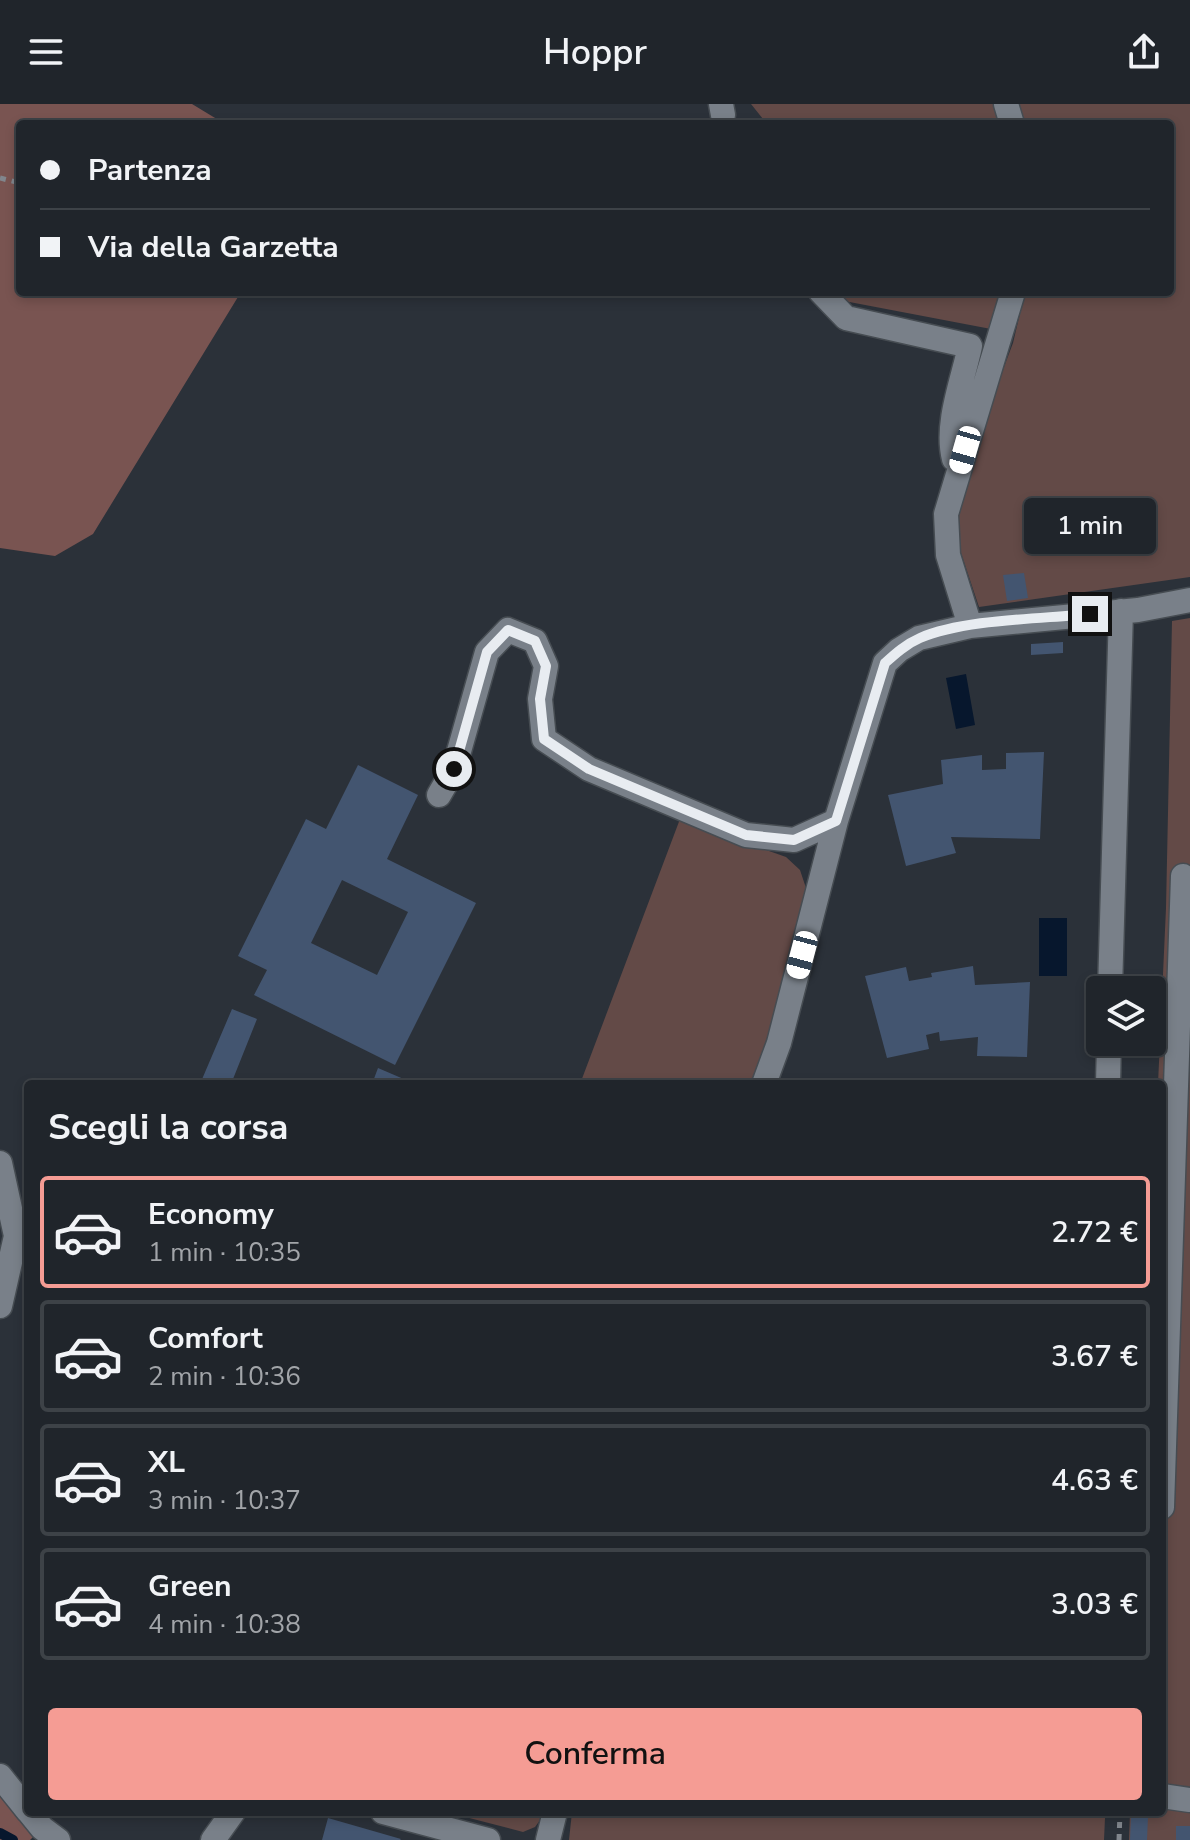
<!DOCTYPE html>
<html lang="it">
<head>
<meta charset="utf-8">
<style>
  body { margin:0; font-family:"Nunito Sans",sans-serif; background:#282d33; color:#f1f3f6; height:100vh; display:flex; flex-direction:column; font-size:30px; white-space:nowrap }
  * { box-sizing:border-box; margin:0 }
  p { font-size:26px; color:#a2a5a9 }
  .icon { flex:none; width:44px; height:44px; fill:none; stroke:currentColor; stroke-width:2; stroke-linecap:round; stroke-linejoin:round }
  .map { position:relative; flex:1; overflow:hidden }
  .details { position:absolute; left:24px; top:976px; width:1142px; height:736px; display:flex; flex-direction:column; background:#20252b; border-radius:8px; box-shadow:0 4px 12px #0003,0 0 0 2px #3d4247 }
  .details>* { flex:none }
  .guide { position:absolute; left:16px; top:16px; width:1158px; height:176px; border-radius:8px; box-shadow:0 4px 12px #0003,0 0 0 2px #3d4247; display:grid; align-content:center; height:176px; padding:0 24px; background:#20252b }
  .controls { position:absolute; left:1086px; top:872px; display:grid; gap:16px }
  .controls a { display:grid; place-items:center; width:80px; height:80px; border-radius:8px; background:#20252b; box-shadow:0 4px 12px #0003,0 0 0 2px #3d4247; font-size:40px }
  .end { position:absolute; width:36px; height:36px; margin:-18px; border:10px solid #e8ecf1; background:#111; box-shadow:0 0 0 4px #111 }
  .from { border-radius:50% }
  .bubble { position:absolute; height:56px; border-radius:8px; background:#20252b; box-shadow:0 4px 12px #0003,0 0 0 2px #3d4247; font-size:26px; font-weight:600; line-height:56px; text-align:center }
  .car { position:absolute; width:24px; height:48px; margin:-24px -12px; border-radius:10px; box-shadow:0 0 6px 2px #0007; background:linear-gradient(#fff 24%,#345 0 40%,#fff 0 76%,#345 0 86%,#fff 0) }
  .guide b { display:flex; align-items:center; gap:28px; height:76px; font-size:30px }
  .guide b+b { border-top:2px solid #3d4247 }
  .guide i { width:20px; height:20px; background:#f1f3f6 }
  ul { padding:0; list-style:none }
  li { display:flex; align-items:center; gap:24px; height:112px; margin:0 16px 12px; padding:0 8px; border:4px solid #3d4247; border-radius:8px }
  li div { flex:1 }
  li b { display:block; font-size:30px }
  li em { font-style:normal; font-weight:600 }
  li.current { border-color:#f59c94 }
  li>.icon { width:72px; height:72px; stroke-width:1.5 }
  h2 { padding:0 24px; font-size:36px; line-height:96px }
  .primary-button { display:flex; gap:16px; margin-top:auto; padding:16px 24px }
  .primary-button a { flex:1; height:92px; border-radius:8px; background:#f59c94; color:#111; font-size:32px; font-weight:600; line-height:92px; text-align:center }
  header { display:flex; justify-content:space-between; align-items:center; height:104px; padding:0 24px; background:#20252b; font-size:36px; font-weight:600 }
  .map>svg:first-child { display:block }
  .green { fill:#634a47 }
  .forest { fill:#795451 }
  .water { fill:#07172d }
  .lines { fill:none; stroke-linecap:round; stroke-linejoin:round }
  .stream { stroke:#07172d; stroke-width:10 }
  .building { fill:#435570; fill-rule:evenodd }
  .minor-casing { stroke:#464c52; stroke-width:27 }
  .path { stroke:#81868d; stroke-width:5; stroke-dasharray:6 6; stroke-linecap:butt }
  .minor { stroke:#798089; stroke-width:24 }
  .route { stroke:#e8ecf1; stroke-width:10 }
</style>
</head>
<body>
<header><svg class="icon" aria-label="menu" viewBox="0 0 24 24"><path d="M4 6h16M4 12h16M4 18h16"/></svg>Hoppr<svg class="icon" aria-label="share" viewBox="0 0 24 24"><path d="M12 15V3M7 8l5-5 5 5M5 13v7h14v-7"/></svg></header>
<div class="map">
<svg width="1190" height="1736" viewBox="0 0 1190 1736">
  <rect width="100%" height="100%" fill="#2b3139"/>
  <path class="green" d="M 751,0 L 994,0 L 1002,20 L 767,20 Z
    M 1015,0 L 1190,0 L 1190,473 L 979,503 L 953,425 L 960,380 L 1013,239 L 1025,188 L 1170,188 L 1170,20 L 1022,20 Z
    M 838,188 L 1003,188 L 991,225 L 839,196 Z
    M 1190,514 L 1190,1736 L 1129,1736 L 1130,1708 L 1162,1708 L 1162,980 L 1158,980 L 1166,804 L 1172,517 Z
    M 680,715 L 786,753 L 800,766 L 806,784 L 776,906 L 752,980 L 580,980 Z
    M 446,1708 L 546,1708 L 535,1723 L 523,1728 Z
    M 572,1708 L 1102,1708 L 1105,1714 L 1104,1736 L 569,1736 Z"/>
  <path class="forest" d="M 0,0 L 192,0 L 225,20 L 20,20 L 20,188 L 241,188 L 93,430 L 55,452 L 0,444 Z
    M 0,1692 L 33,1733 L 30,1736 L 0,1736 Z"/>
  <path class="water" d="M 966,570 L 975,621 L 956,625 L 946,574 Z
    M 1039,814 L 1067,814 L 1067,872 L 1039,872 Z"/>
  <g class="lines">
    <path class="stream" d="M 0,1729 L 13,1736"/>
  </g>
  <path class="building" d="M 1024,469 L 1028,494 L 1007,497 L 1003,471 Z
    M 1063,538 L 1063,549 L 1031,551 L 1031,540 Z
    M 1044,648 L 1040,735 L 951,733 L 956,749 L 906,762 L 888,691 L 943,680 L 941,656 L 982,651 L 982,666 L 1006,665 L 1006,649 Z
    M 358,661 L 418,691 L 387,755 L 476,799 L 395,961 L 254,891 L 267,866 L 238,852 L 306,715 L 326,725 ZM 342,776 L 408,808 L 377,871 L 311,839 Z
    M 973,862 L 975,881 L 1030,878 L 1027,953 L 977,952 L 978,933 L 940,937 L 939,928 L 926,931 L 929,945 L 887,954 L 865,872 L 906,863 L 909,877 L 932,873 L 931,869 Z
    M 232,905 L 257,915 L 231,980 L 200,980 Z
    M 378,964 L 406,976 L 404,980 L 372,980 Z
    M 1131,1712 L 1148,1713 L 1147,1736 L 1130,1736 Z
    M 328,1714 L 401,1735 L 400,1736 L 322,1736 Z
    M 1176,1722 L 1190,1722 L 1190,1736 L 1176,1736 Z"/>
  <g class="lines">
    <defs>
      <path id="minor" d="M 721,0 L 723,11
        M 1006,0 L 1012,20
        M 821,188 L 846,214 L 970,242 C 963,276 945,320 954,355
        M 970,522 L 948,451 L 946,410 L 1013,188
        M 439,691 L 454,665 L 487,548 L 508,526 L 535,537 L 546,562 L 540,595 L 544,635 L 589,665 L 746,731 L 794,736 L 836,717 L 885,559 L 899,546 L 919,534 L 970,522 L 1138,506 L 1190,496
        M 1110,886 L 1121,507
        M 764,980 L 779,939 L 836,717
        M 1108,980 L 1109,938
        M 0,1059 L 16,1132 L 0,1202
        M 1162,1403 L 1183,772
        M 0,1672 L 28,1707
        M 1162,1692 L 1190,1696
        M 29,1708 L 42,1724 L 58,1736
        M 383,1708 L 488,1736
        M 213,1736 L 233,1708
        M 548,1736 L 555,1708"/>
    </defs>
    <use href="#minor" class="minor-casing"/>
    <path class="path" d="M 0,74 L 20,79
      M 1119,1736 L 1120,1708"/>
    <use href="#minor" class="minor"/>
  </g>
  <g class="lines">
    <path class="route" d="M 454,665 L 487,548 L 508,526 L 535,537 L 546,562 L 540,595 L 544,635 L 589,665 L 746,731 L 794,736 L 836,717 L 885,559 C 895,550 906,540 920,534 C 964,515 1041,515 1090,510"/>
  </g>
</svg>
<div class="controls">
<a><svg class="icon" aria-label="layers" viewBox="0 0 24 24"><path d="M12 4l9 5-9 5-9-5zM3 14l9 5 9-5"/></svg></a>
</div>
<i class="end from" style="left:454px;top:665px"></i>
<i class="end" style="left:1090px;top:510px"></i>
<div class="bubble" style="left:1024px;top:394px;width:132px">1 min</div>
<i class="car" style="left:965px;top:346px;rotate:196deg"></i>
<i class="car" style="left:802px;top:851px;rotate:195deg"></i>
<div class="guide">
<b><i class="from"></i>Partenza</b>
<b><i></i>Via della Garzetta</b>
</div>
<section class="details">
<h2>Scegli la corsa</h2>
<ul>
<li class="current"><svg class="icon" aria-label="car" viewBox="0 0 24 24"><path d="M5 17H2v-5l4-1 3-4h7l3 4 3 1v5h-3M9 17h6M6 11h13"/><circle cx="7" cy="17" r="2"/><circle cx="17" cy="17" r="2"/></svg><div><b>Economy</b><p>1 min · 10:35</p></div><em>2.72 €</em></li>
<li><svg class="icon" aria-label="car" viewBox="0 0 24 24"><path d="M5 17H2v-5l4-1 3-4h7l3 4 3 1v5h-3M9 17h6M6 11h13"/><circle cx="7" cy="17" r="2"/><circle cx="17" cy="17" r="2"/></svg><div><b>Comfort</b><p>2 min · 10:36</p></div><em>3.67 €</em></li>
<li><svg class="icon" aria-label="car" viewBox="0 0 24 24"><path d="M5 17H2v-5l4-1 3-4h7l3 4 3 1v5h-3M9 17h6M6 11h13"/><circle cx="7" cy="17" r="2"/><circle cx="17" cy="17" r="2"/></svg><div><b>XL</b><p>3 min · 10:37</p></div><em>4.63 €</em></li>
<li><svg class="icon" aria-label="car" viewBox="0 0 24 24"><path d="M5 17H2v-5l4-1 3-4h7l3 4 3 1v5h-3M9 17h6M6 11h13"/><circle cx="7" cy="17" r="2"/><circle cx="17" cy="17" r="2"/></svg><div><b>Green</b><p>4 min · 10:38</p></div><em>3.03 €</em></li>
</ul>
<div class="primary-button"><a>Conferma</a></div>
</section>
</div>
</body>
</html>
